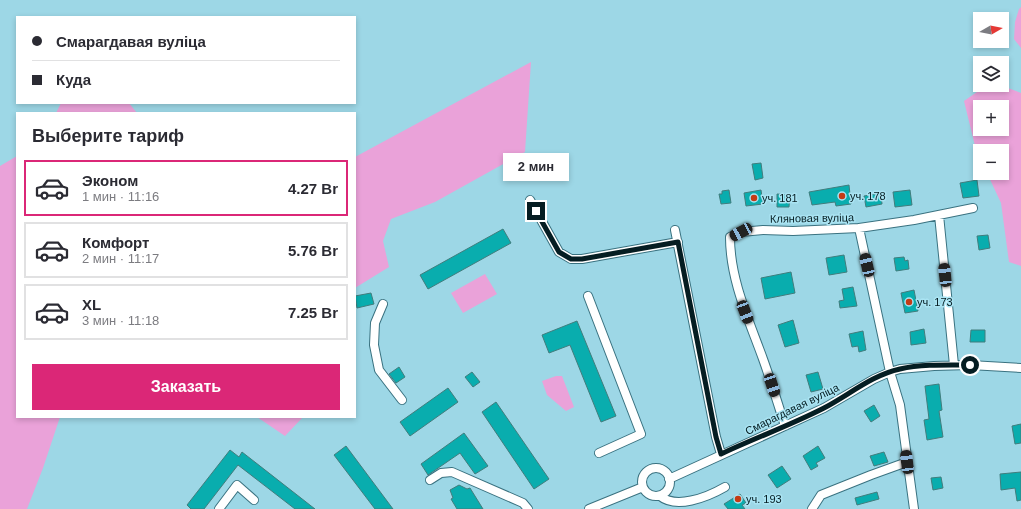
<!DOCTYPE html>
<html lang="ru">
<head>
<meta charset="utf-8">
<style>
  body { margin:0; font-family:Helvetica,sans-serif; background:#f2f2f3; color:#2b2b33; height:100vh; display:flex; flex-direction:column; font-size:15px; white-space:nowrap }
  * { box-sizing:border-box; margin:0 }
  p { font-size:13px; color:#7c7c81 }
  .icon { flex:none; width:22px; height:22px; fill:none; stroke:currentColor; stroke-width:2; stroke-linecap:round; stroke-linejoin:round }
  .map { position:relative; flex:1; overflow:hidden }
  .panel { position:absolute; left:16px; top:112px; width:340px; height:306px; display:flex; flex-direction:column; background:#fff; border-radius:0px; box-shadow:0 2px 6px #0003 }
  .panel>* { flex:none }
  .top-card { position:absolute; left:16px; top:16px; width:340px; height:88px; border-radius:0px; box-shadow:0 2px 6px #0003; display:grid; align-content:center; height:88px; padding:0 16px; background:#fff }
  .needle { width:26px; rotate:81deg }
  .tools { position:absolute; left:973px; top:12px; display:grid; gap:8px }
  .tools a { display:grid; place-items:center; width:36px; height:36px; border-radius:0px; background:#fff; box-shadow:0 2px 6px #0003; font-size:20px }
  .end { position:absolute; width:18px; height:18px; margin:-9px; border:5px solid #051d22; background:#fff; box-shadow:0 0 0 2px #fff }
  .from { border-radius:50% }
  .bubble { position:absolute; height:28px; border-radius:0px; background:#fff; box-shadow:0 2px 6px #0003; font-size:13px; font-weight:700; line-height:28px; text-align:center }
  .car { position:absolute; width:12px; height:24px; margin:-12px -6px; border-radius:5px; box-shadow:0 0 3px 1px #0007; background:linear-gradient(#222 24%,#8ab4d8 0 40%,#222 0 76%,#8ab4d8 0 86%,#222 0) }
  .top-card b { display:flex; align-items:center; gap:14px; height:38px; font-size:15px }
  .top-card b+b { border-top:1px solid #e1e1e2 }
  .top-card i { width:10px; height:10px; background:#2b2b33 }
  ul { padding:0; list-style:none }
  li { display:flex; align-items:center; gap:12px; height:56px; margin:0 8px 6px; padding:0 8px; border:2px solid #e1e1e2; border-radius:0px }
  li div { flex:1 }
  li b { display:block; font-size:15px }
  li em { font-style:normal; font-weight:700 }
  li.selected { border-color:#db2777 }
  li>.icon { width:36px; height:36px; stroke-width:1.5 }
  h2 { padding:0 16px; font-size:18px; line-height:48px }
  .cta { display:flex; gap:8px; margin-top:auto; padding:8px 16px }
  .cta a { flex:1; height:46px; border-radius:0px; background:#db2777; color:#fff; font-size:16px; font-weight:700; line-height:46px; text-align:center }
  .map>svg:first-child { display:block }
  .green { fill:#eaa2d9; fill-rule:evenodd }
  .building { fill:#09adae; stroke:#417d7d }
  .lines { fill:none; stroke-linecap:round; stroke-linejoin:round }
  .minor-casing { stroke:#3a7280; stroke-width:10 }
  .minor { stroke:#fff; stroke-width:8 }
  .route { stroke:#051d22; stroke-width:5 }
  .poi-dot { fill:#c43b15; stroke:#aae4f3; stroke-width:1.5 }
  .labels { text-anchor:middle; stroke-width:3; stroke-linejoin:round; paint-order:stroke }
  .poi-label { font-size:11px; fill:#051d22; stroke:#aae4f3; text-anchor:start }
  .street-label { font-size:11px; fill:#051d22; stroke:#aae4f3 }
</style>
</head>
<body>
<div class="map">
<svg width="1021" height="509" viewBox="0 0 1021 509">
  <rect width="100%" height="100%" fill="#9dd7e6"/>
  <path class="green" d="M 1021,7 L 1021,48 L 1014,39 L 1015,22 L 1019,9 Z
    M 531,62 L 525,152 L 435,202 L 391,219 L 383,241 L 389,267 L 355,288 L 355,157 Z
    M 987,85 L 1000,85 L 1021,93 L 1021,266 L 1009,262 L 1001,203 L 987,173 L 1002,173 L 1002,151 L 980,151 L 980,158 L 976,150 L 964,101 ZM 980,107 L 1002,107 L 1002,129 L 980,129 Z
    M 61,103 L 129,103 L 137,113 L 56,113 Z
    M 17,156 L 17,417 L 60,417 L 43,468 L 27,509 L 0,509 L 0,166 Z
    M 485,274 L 497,294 L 463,313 L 451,293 Z
    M 556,376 L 562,376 L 574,407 L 566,411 L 547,395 L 542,381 Z
    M 257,417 L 303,417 L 285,436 Z"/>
  <path class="building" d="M 761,163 L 763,178 L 755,180 L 752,164 Z
    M 977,180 L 979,196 L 963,198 L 960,183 Z
    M 849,185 L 851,204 L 836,206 L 835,202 L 812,205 L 809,192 Z
    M 729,190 L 731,203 L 721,204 L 719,194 L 722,194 L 722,191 Z
    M 761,190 L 763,204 L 746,206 L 744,193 Z
    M 910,190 L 912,205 L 895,207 L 893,192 Z
    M 881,193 L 882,204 L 866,207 L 864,196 Z
    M 777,194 L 790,195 L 789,207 L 777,207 Z
    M 503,229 L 511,243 L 428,289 L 420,275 Z
    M 988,235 L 990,248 L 979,250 L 977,236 Z
    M 844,255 L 847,272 L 829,275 L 826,258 Z
    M 904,257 L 905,261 L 908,260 L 909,269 L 896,271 L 894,258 Z
    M 791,272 L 795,293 L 765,299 L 761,278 Z
    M 853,287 L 857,306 L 840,308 L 839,301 L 844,300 L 842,289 Z
    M 914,290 L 918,311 L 905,313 L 901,293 Z
    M 371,293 L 374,304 L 357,308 L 355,296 Z
    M 793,320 L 799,343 L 785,347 L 778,325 Z
    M 577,321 L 616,416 L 601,422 L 570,345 L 549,353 L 542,335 Z
    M 924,329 L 926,343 L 911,345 L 910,332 Z
    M 971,330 L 985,330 L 985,342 L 970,342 Z
    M 863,331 L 866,350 L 859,352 L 858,346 L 852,347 L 849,334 Z
    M 399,367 L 405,377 L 396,383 L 389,374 Z
    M 472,372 L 480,382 L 473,387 L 465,377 Z
    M 818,372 L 823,389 L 811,392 L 806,375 Z
    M 939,384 L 942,410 L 939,411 L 943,437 L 927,440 L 924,420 L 929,419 L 925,386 Z
    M 448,388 L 458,402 L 410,436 L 400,422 Z
    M 496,402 L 549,479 L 534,489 L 482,412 Z
    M 874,405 L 880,416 L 871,422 L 864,411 Z
    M 1021,424 L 1021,443 L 1015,444 L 1012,426 Z
    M 464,433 L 488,466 L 475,474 L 460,453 L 428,475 L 421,464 Z
    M 346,446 L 393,509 L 375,509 L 334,455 Z
    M 818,446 L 825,458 L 816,463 L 818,466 L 811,470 L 803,456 Z
    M 230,450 L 239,457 L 242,452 L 315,509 L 295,509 L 238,465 L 204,509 L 191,509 L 187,505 Z
    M 884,452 L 888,462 L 874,466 L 870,456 Z
    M 782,466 L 791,479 L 777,488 L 768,475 Z
    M 1021,472 L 1021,500 L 1017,501 L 1015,488 L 1001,490 L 1000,474 Z
    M 941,477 L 943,488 L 933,490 L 931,478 Z
    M 459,485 L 467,489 L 470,488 L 483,509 L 457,509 L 451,499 L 453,498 L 450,490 Z
    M 877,492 L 879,499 L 857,505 L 855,498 Z
    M 740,494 L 746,503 L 742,505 L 745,509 L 728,509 L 724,504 Z"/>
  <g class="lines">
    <defs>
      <path id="minor" d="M 530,200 L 559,252 L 571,259 L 582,259 L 678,242
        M 939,215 L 954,365
        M 859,228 L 890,372 L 900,405 L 914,509
        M 675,230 L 716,437 L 721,454
        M 588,296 L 641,434 L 599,453
        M 383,304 L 375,323 L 374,345 L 379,370 L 402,400
        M 785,426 C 778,404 771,381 763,359 C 749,320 730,280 730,237 L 741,232 L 763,230 L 793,231 L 859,228 L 914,220 L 973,208
        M642 482a14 14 0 1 1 28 0a14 14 0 1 1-28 0Z
        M 669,479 L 824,408 L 874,379 L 890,372 L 900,369 L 934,366 L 970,365 L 1021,368
        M 430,480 L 441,473 L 452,472 L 523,503 L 528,509
        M 660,496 C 676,509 706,498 725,487
        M 219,509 L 237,485 L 254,500
        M 589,509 L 643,487
        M 812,509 L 821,495 L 871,475 L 907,462"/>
    </defs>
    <use href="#minor" class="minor-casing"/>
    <use href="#minor" class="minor"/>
  </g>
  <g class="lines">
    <path class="route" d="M 536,211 L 559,252 L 571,259 L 582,259 L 678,242 L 716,437 L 721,454 C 755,438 791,425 824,408 C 849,395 872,375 900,369 C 922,364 947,365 970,365"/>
  </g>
  <g class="poi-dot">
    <circle cx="842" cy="196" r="4"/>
    <circle cx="754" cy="198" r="4"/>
    <circle cx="909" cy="302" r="4"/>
    <circle cx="738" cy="499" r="4"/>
  </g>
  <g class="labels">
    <g class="poi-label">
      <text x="850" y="200">уч. 178</text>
      <text x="762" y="202">уч. 181</text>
      <text x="917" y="306">уч. 173</text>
      <text x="746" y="503">уч. 193</text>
    </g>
    <g class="street-label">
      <text transform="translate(812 218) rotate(-1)" y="4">Кляновая вуліца</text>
      <text transform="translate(792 409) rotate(-26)" y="4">Смарагдавая вуліца</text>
    </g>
  </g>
</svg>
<div class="tools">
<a><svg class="needle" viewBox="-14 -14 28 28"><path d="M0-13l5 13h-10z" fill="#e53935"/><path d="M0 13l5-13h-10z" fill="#7c7c81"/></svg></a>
<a><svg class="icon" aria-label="layers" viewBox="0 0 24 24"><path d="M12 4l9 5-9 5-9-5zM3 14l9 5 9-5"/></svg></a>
<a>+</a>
<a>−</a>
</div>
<i class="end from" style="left:970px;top:365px"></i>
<i class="end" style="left:536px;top:211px"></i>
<div class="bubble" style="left:503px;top:153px;width:66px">2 мин</div>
<i class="car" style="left:741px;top:232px;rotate:242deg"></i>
<i class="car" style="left:867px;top:265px;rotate:347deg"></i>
<i class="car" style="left:945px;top:275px;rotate:354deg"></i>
<i class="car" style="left:745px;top:312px;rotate:159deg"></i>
<i class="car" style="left:772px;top:385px;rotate:162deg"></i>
<i class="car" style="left:907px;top:462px;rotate:353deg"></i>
<div class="top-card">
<b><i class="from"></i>Смарагдавая вуліца</b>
<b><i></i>Куда</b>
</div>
<section class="panel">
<h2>Выберите тариф</h2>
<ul>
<li class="selected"><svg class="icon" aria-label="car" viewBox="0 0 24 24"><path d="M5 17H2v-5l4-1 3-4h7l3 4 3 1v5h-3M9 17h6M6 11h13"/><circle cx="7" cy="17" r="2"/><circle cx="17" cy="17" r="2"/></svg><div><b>Эконом</b><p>1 мин · 11:16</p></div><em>4.27 Br</em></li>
<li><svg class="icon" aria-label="car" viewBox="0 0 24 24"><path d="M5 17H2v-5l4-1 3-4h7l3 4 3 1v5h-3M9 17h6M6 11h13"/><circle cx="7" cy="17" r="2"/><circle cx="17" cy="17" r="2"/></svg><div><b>Комфорт</b><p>2 мин · 11:17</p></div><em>5.76 Br</em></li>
<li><svg class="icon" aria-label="car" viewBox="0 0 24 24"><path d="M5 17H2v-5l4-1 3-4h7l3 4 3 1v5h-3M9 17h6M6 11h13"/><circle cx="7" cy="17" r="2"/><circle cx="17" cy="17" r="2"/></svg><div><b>XL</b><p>3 мин · 11:18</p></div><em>7.25 Br</em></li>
</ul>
<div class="cta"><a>Заказать</a></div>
</section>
</div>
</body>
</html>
